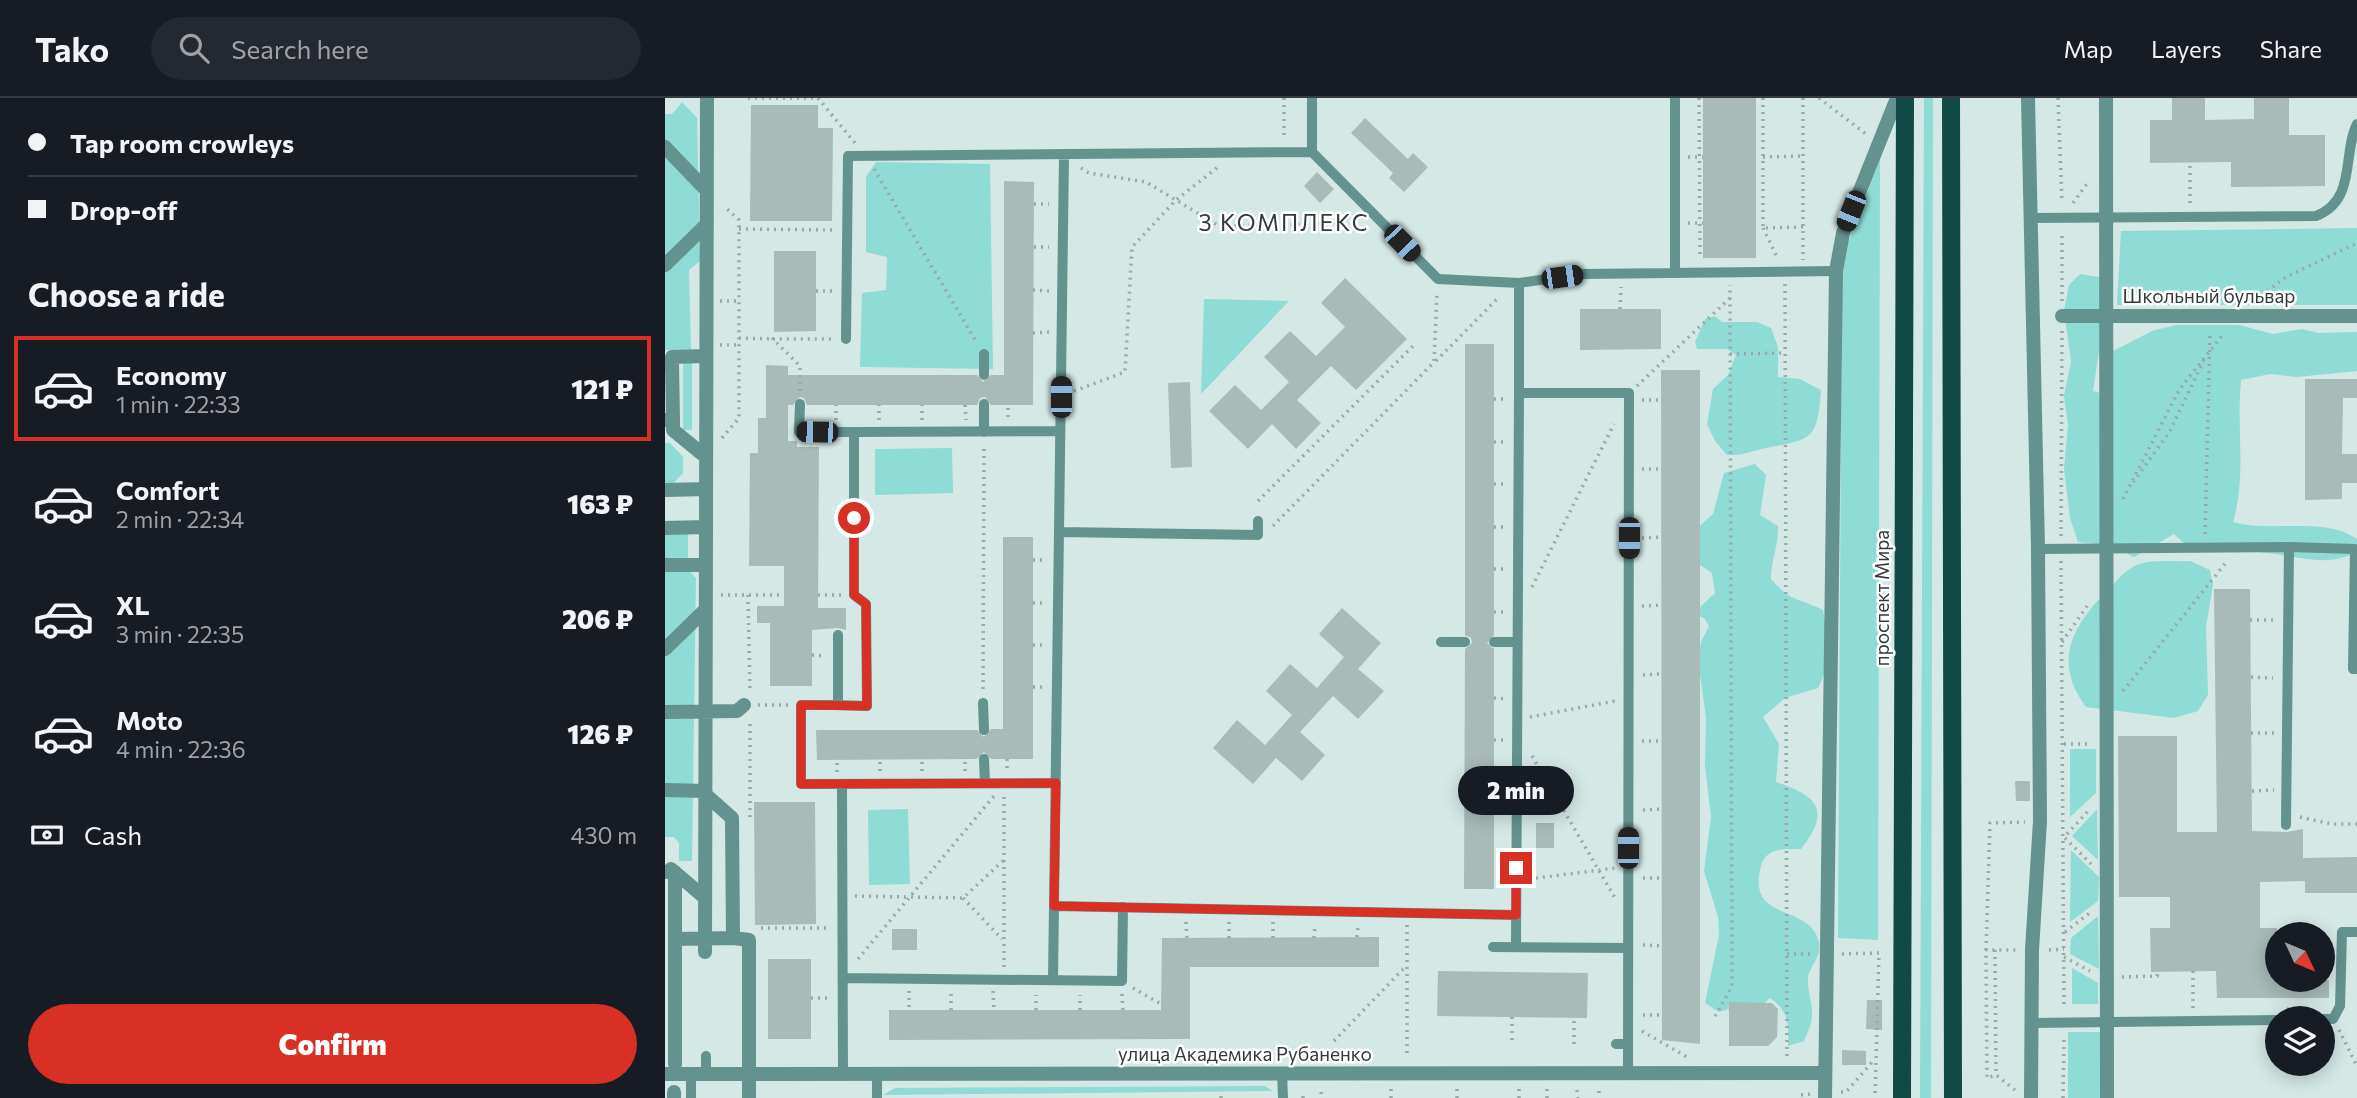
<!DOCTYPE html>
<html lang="en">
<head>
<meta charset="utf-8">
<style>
  body { margin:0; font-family:Commissioner,sans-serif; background:#242831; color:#f1f3f6; height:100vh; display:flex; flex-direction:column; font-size:26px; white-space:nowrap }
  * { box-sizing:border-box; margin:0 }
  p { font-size:23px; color:#9ea1a6 }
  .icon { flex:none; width:38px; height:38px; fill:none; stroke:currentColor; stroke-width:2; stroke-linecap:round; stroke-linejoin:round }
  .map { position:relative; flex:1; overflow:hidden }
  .sheet { display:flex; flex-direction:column; background:#171b24; width:665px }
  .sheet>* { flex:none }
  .guide { display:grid; align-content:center; height:154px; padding:0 28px; background:#171b24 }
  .needle { width:46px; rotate:134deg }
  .fabs { position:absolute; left:1600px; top:824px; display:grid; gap:14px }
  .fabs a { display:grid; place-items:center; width:70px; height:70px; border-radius:50%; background:#171b24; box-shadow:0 4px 18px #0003; font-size:35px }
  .end { position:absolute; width:32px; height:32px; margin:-16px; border:9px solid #d93025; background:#fff; box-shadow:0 0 0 4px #fff }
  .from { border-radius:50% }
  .bubble { position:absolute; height:49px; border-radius:24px; background:#171b24; box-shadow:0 4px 18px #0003; font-size:23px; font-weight:800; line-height:49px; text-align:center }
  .car { position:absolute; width:21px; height:42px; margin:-21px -10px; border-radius:9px; box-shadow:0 0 5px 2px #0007; background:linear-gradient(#222 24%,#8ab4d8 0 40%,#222 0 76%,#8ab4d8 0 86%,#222 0) }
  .guide b { display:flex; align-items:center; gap:24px; height:66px; font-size:26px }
  .guide b+b { border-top:2px solid #363941 }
  .guide i { width:18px; height:18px; background:#f1f3f6 }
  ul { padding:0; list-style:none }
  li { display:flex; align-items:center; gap:21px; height:105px; margin:0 14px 10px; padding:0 14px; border:4px solid transparent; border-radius:0px }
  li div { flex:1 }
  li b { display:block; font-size:26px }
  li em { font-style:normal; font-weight:800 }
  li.on { border-color:#d93025 }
  li>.icon { width:63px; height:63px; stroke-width:1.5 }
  h2 { padding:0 28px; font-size:32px; line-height:84px }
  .pay { display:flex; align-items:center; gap:18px; height:77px; padding:0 28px; font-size:26px }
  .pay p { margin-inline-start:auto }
  .primary-button { display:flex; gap:14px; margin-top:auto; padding:14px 28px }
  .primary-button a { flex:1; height:80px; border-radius:42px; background:#d93025; color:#fff; font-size:28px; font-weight:800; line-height:80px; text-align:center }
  header { display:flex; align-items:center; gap:42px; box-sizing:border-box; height:98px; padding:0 35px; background:#171b24; border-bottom:2px solid #363941 }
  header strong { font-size:33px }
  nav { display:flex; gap:38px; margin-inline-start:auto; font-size:24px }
  .search { width:490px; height:63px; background:#242831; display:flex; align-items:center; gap:18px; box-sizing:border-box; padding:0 24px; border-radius:38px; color:#9ea1a6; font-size:26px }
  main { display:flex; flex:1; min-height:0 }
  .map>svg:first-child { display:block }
  .green { fill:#8fdbd5 }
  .building { fill:#a8bbb9 }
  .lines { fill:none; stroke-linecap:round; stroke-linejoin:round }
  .path { stroke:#9aa9a8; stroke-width:3.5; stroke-dasharray:2 5; stroke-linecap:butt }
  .service { stroke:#64928f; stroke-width:10 }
  .pedestrian { stroke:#64928f; stroke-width:14 }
  .minor { stroke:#64928f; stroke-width:14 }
  .primary { stroke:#104946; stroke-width:18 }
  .route { stroke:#d93025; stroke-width:9 }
  .labels { text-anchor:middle; stroke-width:5; stroke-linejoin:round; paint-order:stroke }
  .street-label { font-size:19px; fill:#333a3a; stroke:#fff }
  .quarter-label { font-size:23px; letter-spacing:2px; fill:#333a3a; stroke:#fff }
</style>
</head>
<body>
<header>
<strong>Tako</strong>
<div class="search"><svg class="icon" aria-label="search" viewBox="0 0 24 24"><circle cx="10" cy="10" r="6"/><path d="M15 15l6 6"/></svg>Search here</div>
<nav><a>Map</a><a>Layers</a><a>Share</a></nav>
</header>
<main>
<section class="sheet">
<div class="guide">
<b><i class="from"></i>Tap room сrowleys</b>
<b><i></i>Drop-off</b>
</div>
<h2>Choose a ride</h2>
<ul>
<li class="on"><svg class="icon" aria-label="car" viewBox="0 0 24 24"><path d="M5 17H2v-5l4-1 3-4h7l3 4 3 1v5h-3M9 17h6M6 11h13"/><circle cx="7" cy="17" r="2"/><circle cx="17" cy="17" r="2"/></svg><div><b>Economy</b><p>1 min · 22:33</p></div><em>121 ₽</em></li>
<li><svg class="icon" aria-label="car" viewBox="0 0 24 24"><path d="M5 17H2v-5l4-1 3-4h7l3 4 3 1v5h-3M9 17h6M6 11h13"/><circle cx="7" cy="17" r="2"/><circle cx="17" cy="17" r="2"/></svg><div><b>Comfort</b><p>2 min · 22:34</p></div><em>163 ₽</em></li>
<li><svg class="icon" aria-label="car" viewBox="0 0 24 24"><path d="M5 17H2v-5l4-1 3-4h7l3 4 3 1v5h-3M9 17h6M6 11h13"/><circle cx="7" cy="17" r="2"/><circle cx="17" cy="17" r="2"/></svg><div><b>XL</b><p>3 min · 22:35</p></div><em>206 ₽</em></li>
<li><svg class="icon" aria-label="car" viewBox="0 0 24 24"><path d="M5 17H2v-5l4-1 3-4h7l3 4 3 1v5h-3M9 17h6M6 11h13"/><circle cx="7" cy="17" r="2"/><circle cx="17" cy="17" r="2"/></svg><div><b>Moto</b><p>4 min · 22:36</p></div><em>126 ₽</em></li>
</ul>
<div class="pay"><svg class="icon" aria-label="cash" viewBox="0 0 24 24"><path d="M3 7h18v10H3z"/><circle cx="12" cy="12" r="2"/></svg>Cash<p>430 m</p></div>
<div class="primary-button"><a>Confirm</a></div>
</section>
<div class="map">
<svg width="1692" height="1000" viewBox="0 0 1692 1000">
  <rect width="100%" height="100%" fill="#d4e8e6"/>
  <path class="green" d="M 1259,0 L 1268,0 L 1266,1000 L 1255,1000 Z
    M 17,4 L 32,20 L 35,163 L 24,172 L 26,252 L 0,252 L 0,16 L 7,16 Z
    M 1215,61 L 1213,842 L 1173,840 L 1177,160 Z
    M 211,64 L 325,66 L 328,271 L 195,269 L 197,195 L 221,192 L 222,159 L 201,154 L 201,79 Z
    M 1692,130 L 1692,207 L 1452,207 L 1456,133 Z
    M 1415,176 L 1434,179 L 1440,214 L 1428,293 L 1435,295 L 1440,287 L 1448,253 L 1487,233 L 1511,227 L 1574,227 L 1608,236 L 1637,231 L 1653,235 L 1692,234 L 1692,273 L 1632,279 L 1605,276 L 1576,282 C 1571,331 1582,377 1568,424 C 1607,435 1660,418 1692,441 L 1692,454 C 1661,470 1634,458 1602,455 C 1576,452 1551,451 1525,451 L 1509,436 L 1469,459 L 1445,447 L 1413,444 L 1405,420 L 1399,371 L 1403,327 L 1399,298 L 1406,263 L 1399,213 L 1404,187 Z
    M 539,201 L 624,203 L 536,296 Z
    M 1050,218 L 1057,224 L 1092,224 L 1106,230 L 1113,249 L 1113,279 L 1135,281 L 1156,292 C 1152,342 1148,341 1101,350 C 1087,353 1076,358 1062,357 L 1050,343 L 1042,326 L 1048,291 L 1063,277 L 1071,257 L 1062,251 L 1032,251 L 1030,244 L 1040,221 Z
    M 18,265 L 27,265 L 27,332 L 18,332 Z
    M 0,345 L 5,345 L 18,359 L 18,375 L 8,386 L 0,386 Z
    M 287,350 L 288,395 L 210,397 L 210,351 Z
    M 1090,366 L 1101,377 L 1095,417 L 1113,428 C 1114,447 1106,461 1106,481 C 1127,505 1132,499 1158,512 C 1163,537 1165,569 1153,590 L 1120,600 L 1098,619 L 1114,646 L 1111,684 C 1154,698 1166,713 1136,751 C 1120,751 1101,749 1096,768 C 1081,826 1144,804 1154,844 C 1157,856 1148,865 1144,875 C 1140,888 1148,904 1147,917 C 1147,926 1142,935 1139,943 L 1123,948 C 1124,927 1124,913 1105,900 L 1092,912 L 1067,910 L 1054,914 L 1040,905 L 1054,837 L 1053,819 L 1039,773 L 1046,719 L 1040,668 L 1041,620 L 1033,561 L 1036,544 L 1044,528 L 1039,520 L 1034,518 L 1036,508 L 1050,495 L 1047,475 L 1032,465 L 1030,432 L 1048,416 L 1059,375 Z
    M 0,436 L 23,436 L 23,463 L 0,463 Z
    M 1525,463 L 1545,472 L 1548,487 L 1541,529 L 1543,597 L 1533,613 L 1509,620 L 1421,609 C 1389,566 1405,531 1439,496 C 1447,487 1457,476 1466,470 C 1481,460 1508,464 1525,463 Z
    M 0,472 L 23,472 L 31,480 L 27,763 L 14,763 L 14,745 L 9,739 L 0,739 Z
    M 1405,651 L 1431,651 L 1431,695 L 1405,719 Z
    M 243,711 L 245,786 L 204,787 L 203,712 Z
    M 1432,711 L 1433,762 L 1407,738 Z
    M 1406,752 L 1434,779 L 1433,803 L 1405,824 Z
    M 1433,818 L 1434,871 L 1405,856 L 1406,840 Z
    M 1407,870 L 1433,885 L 1433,906 L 1407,906 Z
    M 1403,934 L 1435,934 L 1436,1000 L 1403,1000 Z
    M 600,988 L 608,993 L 218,997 L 230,990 Z"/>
  <path class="building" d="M 1038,0 L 1091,0 L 1091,160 L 1038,160 Z
    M 1507,0 L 1540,0 L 1540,22 L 1589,21 L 1589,0 L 1624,0 L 1624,37 L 1660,37 L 1660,88 L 1566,89 L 1566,64 L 1485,65 L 1485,22 L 1507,22 Z
    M 86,7 L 153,7 L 153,30 L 168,30 L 167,123 L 85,123 Z
    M 700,20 L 743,61 L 748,55 L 763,69 L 739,94 L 724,80 L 728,75 L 686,35 Z
    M 652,74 L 669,91 L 655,105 L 639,88 Z
    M 339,83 L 369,84 L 368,307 L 326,307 L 320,299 L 315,300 L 312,307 L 142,307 L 139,300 L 135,299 L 128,307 L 123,307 L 123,343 L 132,343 L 132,349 L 154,349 L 153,510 L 181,510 L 181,532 L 172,530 L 147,532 L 147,588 L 105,588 L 105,525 L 92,525 L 92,508 L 119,508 L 119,468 L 84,468 L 85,355 L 93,355 L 93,320 L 101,320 L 101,267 L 123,268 L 123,277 L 312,277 L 318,284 L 326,277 L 339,277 Z
    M 109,153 L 151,153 L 151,233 L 109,234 Z
    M 680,180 L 742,241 L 691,292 L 666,268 L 632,302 L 656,325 L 631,351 L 607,326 L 583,351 L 544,313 L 570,287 L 596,312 L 624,284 L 599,259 L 625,233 L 651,258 L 680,229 L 656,205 Z
    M 915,211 L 996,211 L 996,251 L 915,252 Z
    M 800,246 L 829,246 L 829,537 L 822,545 L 829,551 L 829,791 L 799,791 L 800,551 L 807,545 L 806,540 L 800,537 Z
    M 996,272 L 1035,272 L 1035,946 L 997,942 Z
    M 1640,281 L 1692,281 L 1692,300 L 1678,300 L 1677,356 L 1692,356 L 1692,385 L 1677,385 L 1677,401 L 1640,402 Z
    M 525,284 L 527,369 L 506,370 L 503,285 Z
    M 338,439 L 368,439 L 368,661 L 326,661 L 319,654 L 312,661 L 152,662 L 151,632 L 312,632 L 319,639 L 326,631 L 338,631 Z
    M 1549,491 L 1585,491 L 1587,733 L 1622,734 L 1638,731 L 1638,760 L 1692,759 L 1692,795 L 1640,795 L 1640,783 L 1595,784 L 1595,830 L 1612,830 L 1612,882 L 1664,882 L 1664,900 L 1552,900 L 1551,873 L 1486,874 L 1485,830 L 1505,830 L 1505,799 L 1454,799 L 1453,638 L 1512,638 L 1512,734 L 1552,734 Z
    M 677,510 L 716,545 L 693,571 L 719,593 L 693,621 L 668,598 L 635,634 L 660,657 L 637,683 L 611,660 L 588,686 L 548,650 L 572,622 L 600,647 L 627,617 L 601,593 L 625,566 L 652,590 L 679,559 L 654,536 Z
    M 1350,683 L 1365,683 L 1365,703 L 1351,703 Z
    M 89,704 L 150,704 L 151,826 L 90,827 Z
    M 871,725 L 889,725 L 889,750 L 871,750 Z
    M 227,831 L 252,831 L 252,852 L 227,852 Z
    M 714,839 L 714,869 L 525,869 L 525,941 L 224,942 L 224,912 L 496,912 L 497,840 Z
    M 103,861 L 146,861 L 146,941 L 103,941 Z
    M 773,873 L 923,875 L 922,920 L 772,918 Z
    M 1202,902 L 1217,902 L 1217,932 L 1201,931 Z
    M 1064,904 L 1107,905 L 1113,911 L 1112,939 L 1103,948 L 1064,948 Z
    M 1177,952 L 1201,953 L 1201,967 L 1177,967 Z"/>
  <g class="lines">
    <path class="path" d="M 83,0 L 153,0 L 190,45
      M 619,0 L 619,40
      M 1034,0 L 1035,159
      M 1098,0 L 1098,130 L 1138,129
      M 1138,0 L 1138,162
      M 1154,0 L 1201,36
      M 1393,0 L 1397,105
      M 1023,59 L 1038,59
      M 1098,59 L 1138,58
      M 416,70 L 424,75 L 481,84 L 554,128 L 675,125
      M 209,71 L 312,245
      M 1408,105 L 1424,83
      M 1525,105 L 1525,65
      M 369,106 L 384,106
      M 1023,125 L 1038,125
      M 1098,130 L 1112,159
      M 74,131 L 170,132
      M 369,149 L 384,149
      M 1120,186 L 1122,958
      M 368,192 L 384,193
      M 151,193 L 170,193
      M 1591,202 L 1621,179 L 1692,145
      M 55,203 L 74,203
      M 1397,203 L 1397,134
      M 955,211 L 956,189
      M 368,235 L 384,234
      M 74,240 L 108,241
      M 55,247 L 74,247
      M 1065,256 L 1120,255
      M 771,263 L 834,199
      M 972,288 L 1065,200
      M 135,293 L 135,268 L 108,241 L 170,241
      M 409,293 L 460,274 L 467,149 L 511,102 L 553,69
      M 829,301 L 841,301
      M 977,302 L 996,302
      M 300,307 L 301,322
      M 343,319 L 343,307
      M 171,322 L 171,307
      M 214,322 L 214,307
      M 257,322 L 257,307
      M 57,340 L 74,320 L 74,122 L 59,108
      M 829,344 L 841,344
      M 977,371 L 996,371
      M 1468,384 L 1504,335 L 1541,258
      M 829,386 L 841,386
      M 1458,401 L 1514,292 L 1559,235
      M 593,403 L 748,248
      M 608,428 L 769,264 L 772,194
      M 829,429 L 841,429
      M 1540,436 L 1545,234
      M 1396,438 L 1397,232
      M 977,440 L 996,439
      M 368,462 L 380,462
      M 1396,463 L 1399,910
      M 829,471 L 841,471
      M 867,489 L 949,326
      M 56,497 L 119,497
      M 83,497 L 85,593
      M 153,497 L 176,497
      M 368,505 L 380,505
      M 977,508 L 996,507
      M 829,514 L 841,514
      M 1585,522 L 1611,522
      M 1397,544 L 1425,504
      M 368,547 L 380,547
      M 147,557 L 159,558
      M 978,577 L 996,576
      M 1586,579 L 1608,580
      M 368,589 L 380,589
      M 318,591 L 319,346
      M 1458,593 L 1563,462
      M 829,600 L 841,601
      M 93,607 L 123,607
      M 865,619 L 950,603
      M 1586,635 L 1609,635
      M 829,642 L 841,642
      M 977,643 L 996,643
      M 1399,646 L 1425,646
      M 867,658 L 950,800
      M 342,661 L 342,673
      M 215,673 L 215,661
      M 257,673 L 257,661
      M 300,673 L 300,661
      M 172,674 L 172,662
      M 1587,693 L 1609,692
      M 978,712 L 997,711
      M 85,719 L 85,622
      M 1635,719 L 1667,726 L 1692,726
      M 1402,736 L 1425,711
      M 1400,740 L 1426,766
      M 978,780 L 997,780
      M 864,781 L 951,770
      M 190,798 L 298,800 L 339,762
      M 298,800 L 337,841
      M 521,824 L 522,840
      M 742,827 L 742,960
      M 96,830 L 165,830
      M 1400,834 L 1426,814
      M 692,839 L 693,828
      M 564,840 L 564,824
      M 608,840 L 608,824
      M 649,840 L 650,828
      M 978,847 L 997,848
      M 1321,852 L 1325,725 L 1360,724
      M 1330,852 L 1331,976
      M 1384,852 L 1399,851
      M 1122,856 L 1148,856
      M 1177,856 L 1214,855 L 1210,1000
      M 1399,859 L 1425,873
      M 193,861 L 329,698
      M 339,869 L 339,698
      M 1457,879 L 1492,878 L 1493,874
      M 468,890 L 496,906
      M 244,893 L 244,912
      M 328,893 L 329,912
      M 457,896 L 458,912
      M 146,900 L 165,900
      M 1528,910 L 1528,873
      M 1622,911 L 1646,911
      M 286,912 L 286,893
      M 371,912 L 371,897
      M 415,912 L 415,897
      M 978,917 L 997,917
      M 1050,918 L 1067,889 L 1065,187
      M 847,919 L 847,946
      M 1674,932 L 1692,968
      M 977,933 L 1022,959
      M 669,943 L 740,869
      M 909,946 L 909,920
      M 792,991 L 792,1000
      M 854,991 L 854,1000
      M 882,991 L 882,1000
      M 912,992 L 913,1000
      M 1350,992 L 1331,977 L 1322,980 L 1321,852 L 1352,852
      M 934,993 L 934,1000
      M 656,994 L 657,1000
      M 1176,994 L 1181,994 L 1210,961
      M 1136,997 L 1146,996
      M 556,1000 L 556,997
      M 638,1000 L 638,995
      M 726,1000 L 726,991
      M 1398,1000 L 1399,939"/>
    <path class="service" d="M 1010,0 L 1010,175
      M 647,54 L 773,181 L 854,185
      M 1364,120 L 1651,118 C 1692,102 1677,56 1692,26
      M 181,241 L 183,58 L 647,54 L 647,0
      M 319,256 L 319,277
      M 135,306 L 134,334 L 189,334
      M 319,306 L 319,334
      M 394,434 L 593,437 L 593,423
      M 1624,449 L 1690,451 L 1688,571 L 1692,571
      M 1373,451 L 1624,449 L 1621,727
      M 173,537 L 173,607 L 136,607 L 136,686 L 391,685
      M 776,544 L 800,544
      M 829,544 L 852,544
      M 318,605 L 319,632
      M 173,607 L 202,608 L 201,506 L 189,497 L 189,334 L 395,333
      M 319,661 L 320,685
      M 177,686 L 178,976
      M 389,808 L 851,817
      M 828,849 L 963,850
      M 851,849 L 854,295
      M 178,880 L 457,883 L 458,809
      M 388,882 L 399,57
      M 1657,921 L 1668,921 L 1675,908 L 1677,834 L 1692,834
      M 1367,925 L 1612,922
      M 951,946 L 962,946
      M 41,958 L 41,976
      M 617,975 L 618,1000
      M 963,975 L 964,295 L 854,295 L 854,185 L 918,176 L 1171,173
      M 26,1000 L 26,976
      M 212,1000 L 212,976"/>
    <path class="pedestrian" d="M 1441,0 L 1442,1000
      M 0,49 L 42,93
      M 0,167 L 42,126
      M 1397,218 L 1692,218
      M 0,265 L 7,265 L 8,322 L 0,322
      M 7,265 L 7,259 L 41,258
      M 8,322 L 8,332 L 41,359
      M 0,392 L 41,391
      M 0,430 L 41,429
      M 0,467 L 40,467
      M 0,551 L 40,512
      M 0,614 L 72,613 L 79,607
      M 0,692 L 39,693
      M 40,696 L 67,720 L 68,840 L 84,842 L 84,1000
      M 6,771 L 39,799
      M 0,774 L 10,774 L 10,966
      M 10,841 L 68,840
      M 40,854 L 42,0
      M 9,999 L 9,994"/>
    <path class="minor" d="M 1363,0 L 1373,451 L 1375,723 L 1367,852 L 1366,1000
      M 0,976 L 1159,975
      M 1160,1000 L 1171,173 L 1178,135 L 1232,0"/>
    <path class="primary" d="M 1286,0 L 1288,1000
      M 1237,1000 L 1240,0"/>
  </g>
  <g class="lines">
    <path class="route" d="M 189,420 L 189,497 L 201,506 L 202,608 L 136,607 L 136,686 L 391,685 L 389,808 L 851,817 L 851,770"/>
  </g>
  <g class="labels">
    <g class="street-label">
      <text x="1544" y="205">Школьный бульвар</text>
      <text transform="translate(1217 500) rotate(-90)" y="7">проспект Мира</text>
      <text x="580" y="963">улица Академика Рубаненко</text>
    </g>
    <g class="quarter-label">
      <text x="619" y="133">3 КОМПЛЕКС</text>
    </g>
  </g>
</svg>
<div class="fabs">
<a><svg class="needle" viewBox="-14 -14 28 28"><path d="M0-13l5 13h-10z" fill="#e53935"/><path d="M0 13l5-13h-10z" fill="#9ea1a6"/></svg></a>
<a><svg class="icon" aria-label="layers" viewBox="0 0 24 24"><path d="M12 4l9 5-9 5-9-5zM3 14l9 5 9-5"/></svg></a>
</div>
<i class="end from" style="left:189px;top:420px"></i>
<i class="end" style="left:851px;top:770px"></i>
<div class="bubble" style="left:793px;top:668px;width:116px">2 min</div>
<i class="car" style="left:1186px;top:113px;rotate:202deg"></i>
<i class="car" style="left:737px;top:145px;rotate:136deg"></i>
<i class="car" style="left:897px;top:179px;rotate:82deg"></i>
<i class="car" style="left:396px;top:299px;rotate:0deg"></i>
<i class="car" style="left:152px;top:334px;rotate:271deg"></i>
<i class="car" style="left:964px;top:440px;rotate:180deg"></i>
<i class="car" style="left:963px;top:750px;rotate:0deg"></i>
</div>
</main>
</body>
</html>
